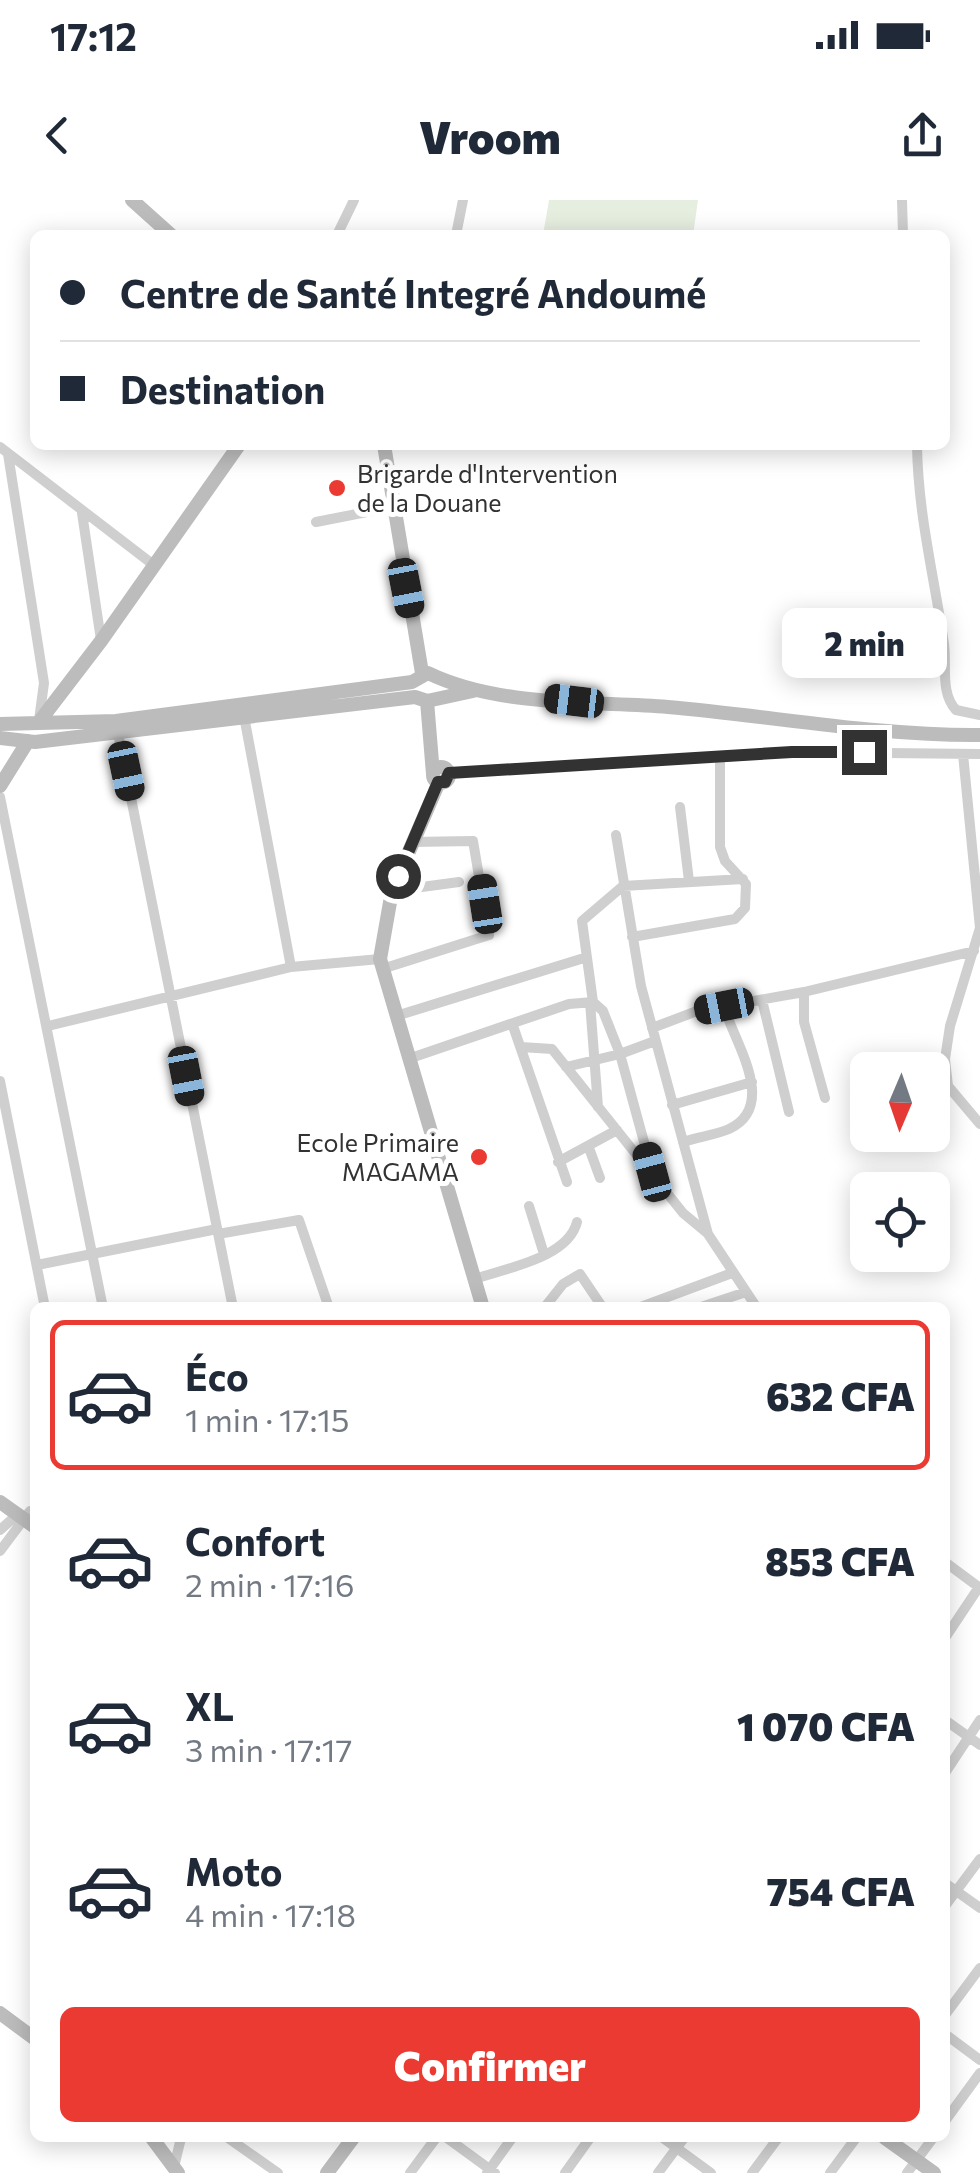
<!DOCTYPE html>
<html lang="fr">
<head>
<meta charset="utf-8">
<style>
  body { margin:0; font-family:Commissioner,sans-serif; background:#f6f6f7; color:#1f2937; height:100vh; display:flex; flex-direction:column; font-size:38px; white-space:nowrap }
  * { box-sizing:border-box; margin:0 }
  p { font-size:32px; color:#747a83 }
  .icon { flex:none; width:55px; height:55px; fill:none; stroke:currentColor; stroke-width:2; stroke-linecap:round; stroke-linejoin:round }
  .map { position:relative; flex:1; overflow:hidden }
  .side { position:absolute; left:30px; top:1102px; width:920px; height:840px; display:flex; flex-direction:column; background:#fff; border-radius:15px; box-shadow:0 5px 25px #0003 }
  .side>* { flex:none }
  .top-card { position:absolute; left:30px; top:30px; width:920px; height:220px; border-radius:15px; box-shadow:0 5px 25px #0003; display:grid; align-content:center; height:220px; padding:0 30px; background:#fff }
  .needle { width:65px; rotate:182deg }
  .tools { position:absolute; left:850px; top:852px; display:grid; gap:20px }
  .tools a { display:grid; place-items:center; width:100px; height:100px; border-radius:15px; background:#fff; box-shadow:0 5px 25px #0003; font-size:50px }
  .end { position:absolute; width:45px; height:45px; margin:-22px; border:12px solid #323232; background:#fff; box-shadow:0 0 0 5px #fff }
  .from { border-radius:50% }
  .bubble { position:absolute; height:70px; border-radius:15px; background:#fff; box-shadow:0 5px 25px #0003; font-size:32px; font-weight:800; line-height:70px; text-align:center }
  .car { position:absolute; width:30px; height:60px; margin:-30px -15px; border-radius:12px; box-shadow:0 0 8px 2px #0007; background:linear-gradient(#222 24%,#8ab4d8 0 40%,#222 0 76%,#8ab4d8 0 86%,#222 0) }
  .top-card b { display:flex; align-items:center; gap:35px; height:95px; font-size:38px }
  .top-card b+b { border-top:2px solid #e0e1e3 }
  .top-card i { width:25px; height:25px; background:#1f2937 }
  ul { padding:18px 0 0; list-style:none }
  li { display:flex; align-items:center; gap:30px; height:150px; margin:0 20px 15px; padding:0 10px; border:5px solid transparent; border-radius:15px }
  li div { flex:1 }
  li b { display:block; font-size:38px }
  li em { font-style:normal; font-weight:800 }
  li.active { border-color:#eb3a32 }
  li>.icon { width:90px; height:90px; stroke-width:1.5 }
  .primary-button { display:flex; gap:20px; margin-top:auto; padding:20px 30px }
  .primary-button a { flex:1; height:115px; border-radius:15px; background:#eb3a32; color:#fff; font-size:40px; font-weight:800; line-height:115px; text-align:center }
  .status { display:flex; justify-content:space-between; align-items:center; height:70px; padding:0 50px; background:#fff; direction:ltr }
  .status svg { height:28px; fill:currentColor }
  header { display:flex; justify-content:space-between; align-items:center; height:130px; padding:0 30px; background:#fff; font-size:45px; font-weight:800 }
  .map>svg:first-child { display:block }
  .green { fill:#e6eee0 }
  .lines { fill:none; stroke-linecap:round; stroke-linejoin:round }
  .street { stroke:#cfcfcf; stroke-width:10 }
  .secondary { stroke:#bcbcbc; stroke-width:14 }
  .route { stroke:#323232; stroke-width:12 }
  .poi-dot { fill:#eb3a32; stroke:#fff; stroke-width:4 }
  .labels { text-anchor:middle; stroke-width:10; stroke-linejoin:round; paint-order:stroke }
  .poi-label { font-size:25px; fill:#323232; stroke:#fff; text-anchor:start }
</style>
</head>
<body>
<div class="status"><b>17:12</b><svg viewBox="0 0 49 12"><path d="M0 12V9h3v3zM5 12V6h3v6zM10 12V3h3v9zM15 12V0h3v12zM26 1h20v11H26zM47 4h2v5h-2z"/></svg></div>
<header><svg class="icon" aria-label="back" viewBox="0 0 24 24"><path d="M15 5l-7 7 7 7"/></svg>Vroom<svg class="icon" aria-label="share" viewBox="0 0 24 24"><path d="M12 15V3M7 8l5-5 5 5M5 13v7h14v-7"/></svg></header>
<div class="map">
<svg width="980" height="1973" viewBox="0 0 980 1973">
  <rect width="100%" height="100%" fill="#fff"/>
  <path class="green" d="M 549,0 L 698,0 L 693,35 L 543,35 Z"/>
  <g class="lines">
    <path class="street" d="M 902,0 L 903,35
      M 337,35 L 354,0
      M 456,35 L 463,0
      M 917,245 C 918,314 934,376 944,444 C 947,466 940,493 956,510 L 980,515
      M 0,247 L 155,366
      M 8,254 L 44,483 L 39,520
      M 82,313 L 101,440
      M 316,322 L 392,307
      M 244,516 L 291,767
      M 118,533 L 233,1108
      M 963,554 L 980,728 L 950,826 L 945,859 L 948,886 L 980,924
      M 449,573 L 792,552 L 980,554
      M 0,597 L 103,1108
      M 680,607 L 689,681
      M 616,635 L 641,786 L 708,1034 L 757,1108
      M 392,691 L 459,682
      M 632,737 L 735,719 L 745,708 L 746,684 L 725,661 L 720,647 L 720,556
      M 382,769 L 489,735 L 473,641 L 412,642
      M 804,792 L 804,822 L 825,898
      M 762,800 L 789,912
      M 590,802 L 598,907
      M 396,816 L 584,758
      M 48,826 L 291,767 L 380,759
      M 513,826 L 567,982
      M 652,828 L 697,811 L 804,792 L 974,751
      M 655,841 L 620,854 L 603,811 L 593,802 L 582,721 L 623,686 L 743,679
      M 521,847 L 552,849 L 683,1013 L 707,1033
      M 408,859 L 569,804 L 593,802
      M 566,867 L 620,854 L 650,964
      M 0,881 L 45,1108
      M 672,905 L 752,882
      M 683,942 C 697,937 715,935 729,929 C 780,905 732,839 724,806
      M 589,948 L 600,978
      M 558,962 L 617,930
      M 529,1006 L 544,1054
      M 218,1034 L 299,1020 L 329,1108
      M 37,1065 L 217,1029
      M 475,1079 C 506,1068 568,1058 577,1022
      M 544,1108 L 563,1084 L 580,1074 L 603,1108
      M 638,1108 L 732,1073
      M 698,1108 L 746,1092
      M 0,1330 L 19,1313
      M 0,1351 L 30,1311
      M 945,1362 L 980,1388
      M 945,1438 L 979,1387
      M 945,1520 L 980,1545
      M 945,1573 L 980,1520
      M 945,1683 L 980,1708
      M 945,1706 L 980,1659
      M 945,1815 L 980,1768
      M 945,1834 L 980,1860
      M 945,1921 L 980,1873
      M 228,1938 L 278,1973
      M 447,1938 L 495,1973
      M 663,1938 L 711,1973
      M 174,1967 L 181,1938
      M 410,1973 L 436,1938
      M 487,1973 L 512,1938
      M 565,1973 L 590,1938
      M 658,1973 L 684,1938
      M 752,1973 L 778,1938
      M 830,1973 L 856,1938
      M 907,1973 L 933,1938"/>
    <path class="secondary" d="M 132,0 L 171,35
      M 384,245 L 422,473
      M 427,501 L 433,574
      M 39,522 L 101,441 L 239,245
      M 0,524 L 116,521 L 412,482 L 428,473 C 498,507 591,501 668,507 C 772,516 876,536 980,535
      M 0,538 L 35,542 L 415,497 L 427,501 L 473,491
      M433 575a8 8 0 1 1 16 0a8 8 0 1 1-16 0Z
      M 439,582 L 392,691 L 380,759 L 483,1108
      M 0,586 L 28,541
      M 0,1302 L 35,1327
      M 0,1813 L 35,1839
      M 152,1938 L 178,1973
      M 885,1938 L 934,1973
      M 327,1973 L 353,1938"/>
  </g>
  <g class="lines">
    <path class="route" d="M 398,676 L 438,582 L 445,582 L 449,573 L 792,552 L 864,552"/>
  </g>
  <g class="poi-dot">
    <circle cx="337" cy="288" r="10"/>
    <circle cx="479" cy="957" r="10"/>
  </g>
  <g class="labels">
    <g class="poi-label">
      <text x="357" y="283">Brigarde d'Intervention<tspan x="357" dy="29">de la Douane</tspan></text>
      <text x="459" y="952" text-anchor="end">Ecole Primaire<tspan x="459" dy="29">MAGAMA</tspan></text>
    </g>
  </g>
</svg>
<div class="tools">
<a><svg class="needle" viewBox="-14 -14 28 28"><path d="M0-13l5 13h-10z" fill="#e53935"/><path d="M0 13l5-13h-10z" fill="#747a83"/></svg></a>
<a><svg class="icon" aria-label="locate" viewBox="0 0 24 24"><circle cx="12" cy="12" r="6"/><path d="M12 2v4M12 18v4M2 12h4M18 12h4"/></svg></a>
</div>
<i class="end from" style="left:398px;top:676px"></i>
<i class="end" style="left:864px;top:552px"></i>
<div class="bubble" style="left:782px;top:408px;width:165px">2 min</div>
<i class="car" style="left:406px;top:388px;rotate:169deg"></i>
<i class="car" style="left:574px;top:501px;rotate:277deg"></i>
<i class="car" style="left:126px;top:571px;rotate:168deg"></i>
<i class="car" style="left:485px;top:704px;rotate:351deg"></i>
<i class="car" style="left:724px;top:806px;rotate:259deg"></i>
<i class="car" style="left:186px;top:876px;rotate:169deg"></i>
<i class="car" style="left:652px;top:972px;rotate:345deg"></i>
<div class="top-card">
<b><i class="from"></i>Centre de Santé Integré Andoumé</b>
<b><i></i>Destination</b>
</div>
<section class="side">
<ul>
<li class="active"><svg class="icon" aria-label="car" viewBox="0 0 24 24"><path d="M5 17H2v-5l4-1 3-4h7l3 4 3 1v5h-3M9 17h6M6 11h13"/><circle cx="7" cy="17" r="2"/><circle cx="17" cy="17" r="2"/></svg><div><b>Éco</b><p>1 min · 17:15</p></div><em>632 CFA</em></li>
<li><svg class="icon" aria-label="car" viewBox="0 0 24 24"><path d="M5 17H2v-5l4-1 3-4h7l3 4 3 1v5h-3M9 17h6M6 11h13"/><circle cx="7" cy="17" r="2"/><circle cx="17" cy="17" r="2"/></svg><div><b>Confort</b><p>2 min · 17:16</p></div><em>853 CFA</em></li>
<li><svg class="icon" aria-label="car" viewBox="0 0 24 24"><path d="M5 17H2v-5l4-1 3-4h7l3 4 3 1v5h-3M9 17h6M6 11h13"/><circle cx="7" cy="17" r="2"/><circle cx="17" cy="17" r="2"/></svg><div><b>XL</b><p>3 min · 17:17</p></div><em>1 070 CFA</em></li>
<li><svg class="icon" aria-label="car" viewBox="0 0 24 24"><path d="M5 17H2v-5l4-1 3-4h7l3 4 3 1v5h-3M9 17h6M6 11h13"/><circle cx="7" cy="17" r="2"/><circle cx="17" cy="17" r="2"/></svg><div><b>Moto</b><p>4 min · 17:18</p></div><em>754 CFA</em></li>
</ul>
<div class="primary-button"><a>Confirmer</a></div>
</section>
</div>
</body>
</html>
